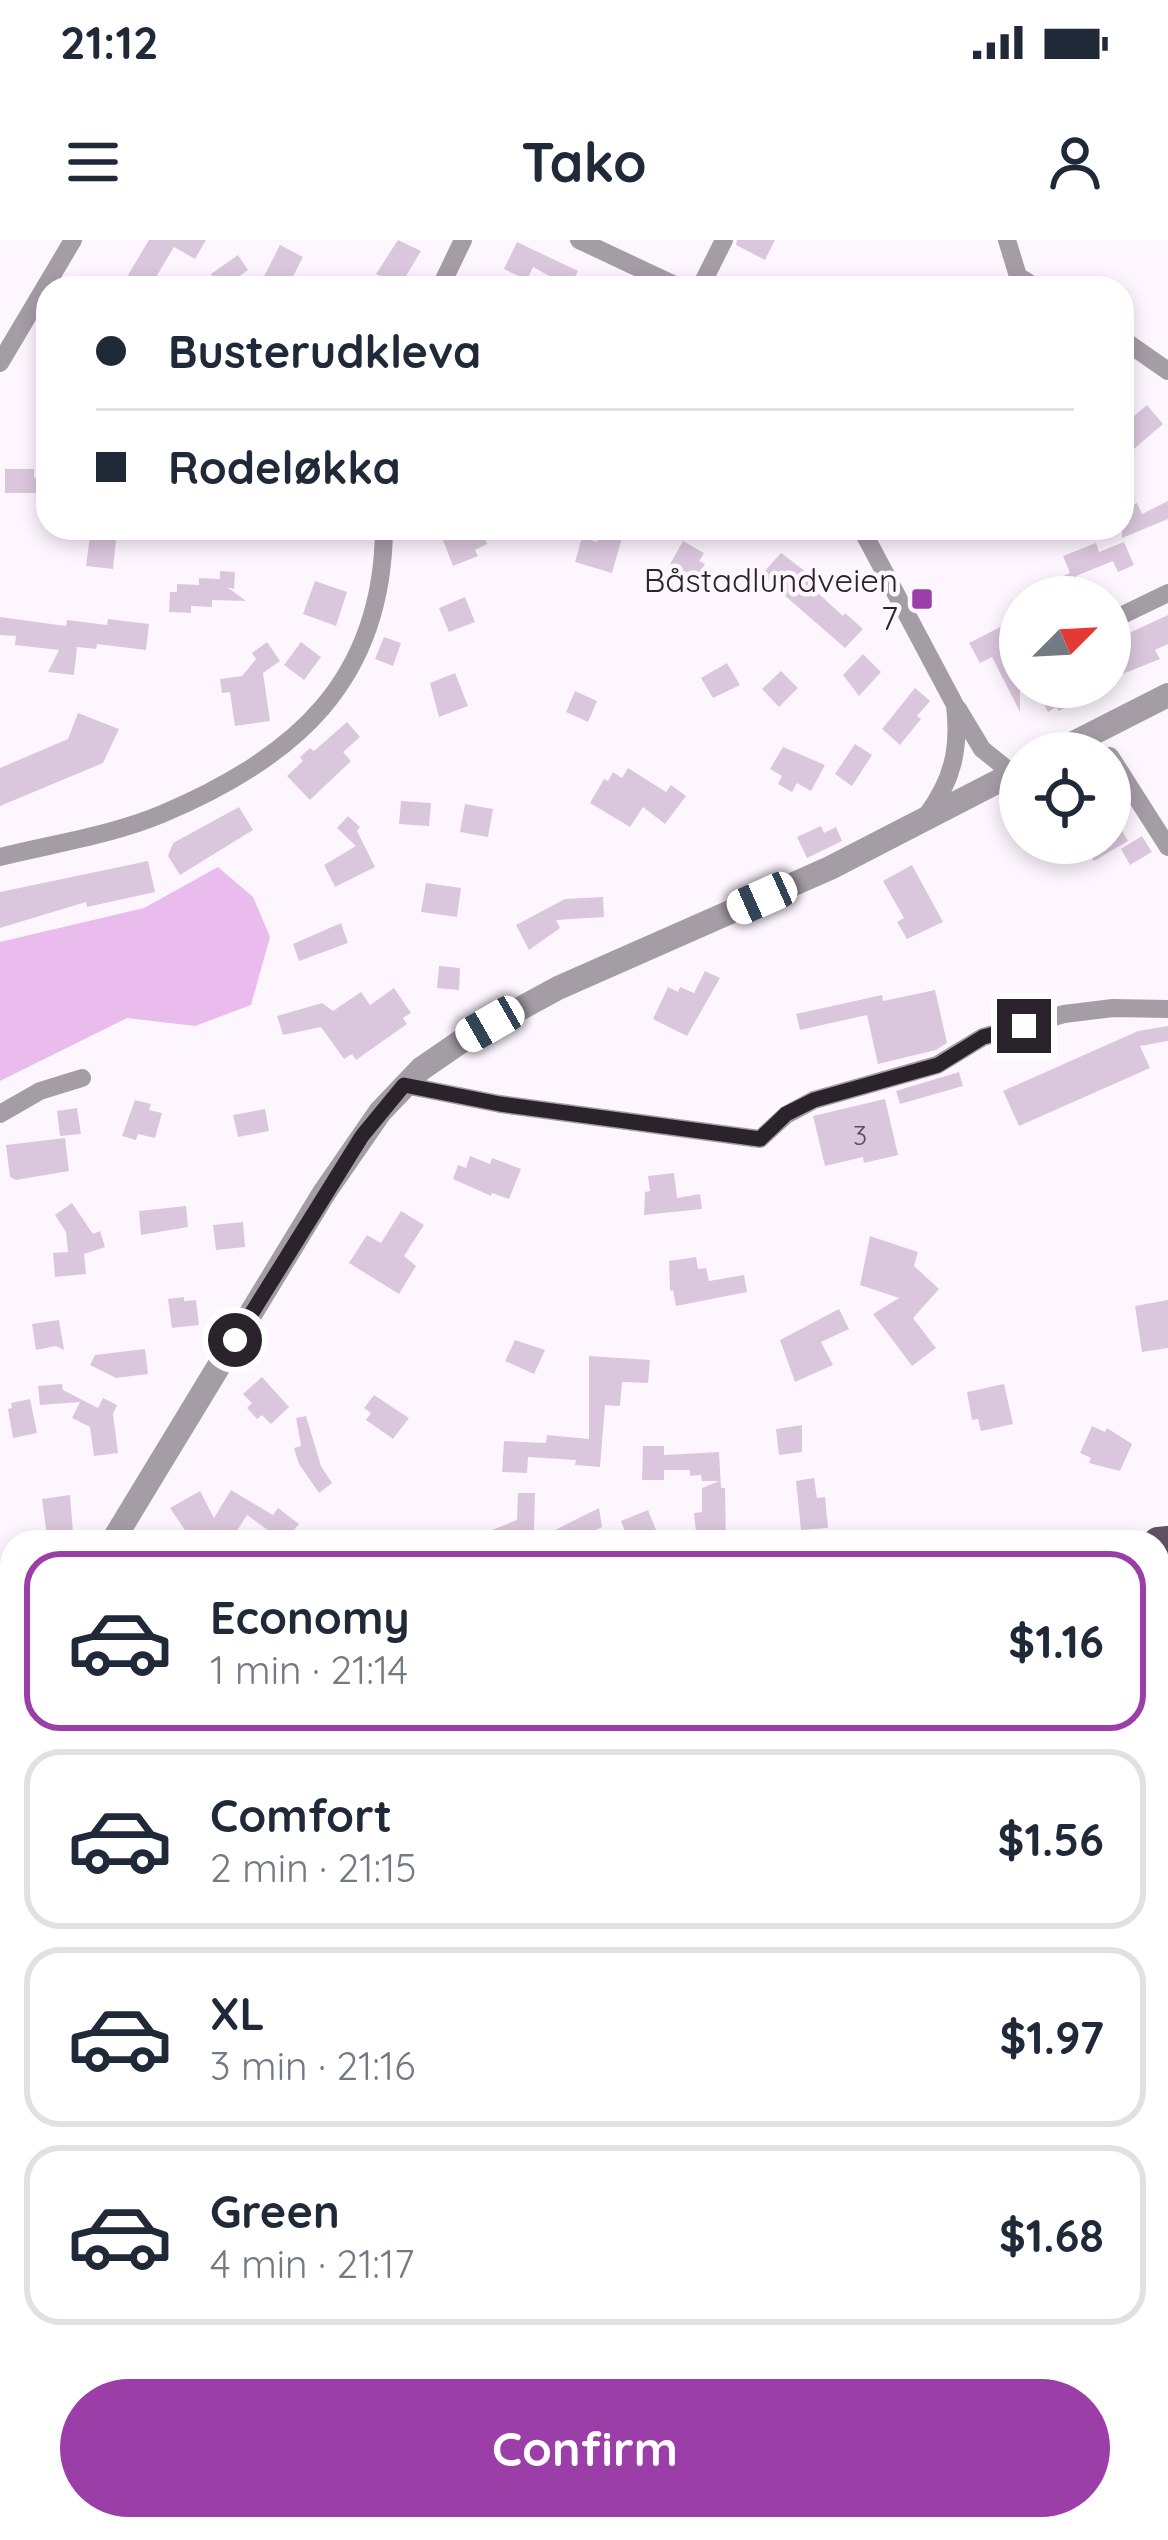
<!DOCTYPE html>
<html lang="en">
<head>
<meta charset="utf-8">
<style>
  body { margin:0; font-family:Quicksand,sans-serif; background:#f2f2f3; color:#1f2937; height:100vh; display:flex; flex-direction:column; font-size:45px; white-space:nowrap }
  * { box-sizing:border-box; margin:0 }
  p { font-size:39px; color:#747a83 }
  .icon { flex:none; width:66px; height:66px; fill:none; stroke:currentColor; stroke-width:2; stroke-linecap:round; stroke-linejoin:round }
  .map { position:relative; flex:1; overflow:hidden }
  .sheet { position:absolute; left:0px; top:1290px; width:1170px; height:1011px; display:flex; flex-direction:column; background:#fff; border-radius:36px 36px 0 0; box-shadow:0 6px 18px #0003 }
  .sheet>* { flex:none }
  .top-card { position:absolute; left:36px; top:36px; width:1098px; height:264px; border-radius:36px; box-shadow:0 6px 18px #0003; display:grid; align-content:center; height:264px; padding:0 60px; background:#fff }
  .needle { width:78px; rotate:66deg }
  .controls { position:absolute; left:999px; top:336px; display:grid; gap:24px }
  .controls a { display:grid; place-items:center; width:132px; height:132px; border-radius:50%; background:#fff; box-shadow:0 6px 18px #0003; font-size:60px }
  .end { position:absolute; width:54px; height:54px; margin:-27px; border:15px solid #2b232c; background:#fff; box-shadow:0 0 0 6px #fff }
  .from { border-radius:50% }
  .car { position:absolute; width:36px; height:72px; margin:-36px -18px; border-radius:15px; box-shadow:0 0 9px 3px #0007; background:linear-gradient(#fff 24%,#345 0 40%,#fff 0 76%,#345 0 86%,#fff 0) }
  .top-card b { display:flex; align-items:center; gap:42px; height:114px; font-size:45px }
  .top-card b+b { border-top:3px solid #e0e1e3 }
  .top-card i { width:30px; height:30px; background:#1f2937 }
  ul { padding:21px 0 0; list-style:none }
  li { display:flex; align-items:center; gap:36px; height:180px; margin:0 24px 18px; padding:0 36px; border:6px solid #e0e1e3; border-radius:36px }
  li div { flex:1 }
  li b { display:block; font-size:45px }
  li em { font-style:normal; font-weight:700 }
  li.on { border-color:#9c3ea8 }
  li>.icon { width:108px; height:108px; stroke-width:1.5 }
  .action { display:flex; gap:24px; margin-top:auto; padding:24px 60px }
  .action a { flex:1; height:138px; border-radius:72px; background:#9c3ea8; color:#fff; font-size:48px; font-weight:700; line-height:138px; text-align:center }
  .status { display:flex; justify-content:space-between; align-items:center; height:84px; padding:0 60px; background:#fff; direction:ltr }
  .status svg { height:33px; fill:currentColor }
  header { display:flex; justify-content:space-between; align-items:center; height:156px; padding:0 60px; background:#fff; font-size:54px; font-weight:700 }
  .map>svg:first-child { display:block }
  .green { fill:#e9bced }
  .lines { fill:none; stroke-linecap:round; stroke-linejoin:round }
  .stream { stroke:#dea3e4; stroke-width:6 }
  .building { fill:#dbc7dd }
  .minor { stroke:#a59da6; stroke-width:18 }
  .tertiary { stroke:#a59da6; stroke-width:24 }
  .primary { stroke:#605262; stroke-width:30 }
  .route { stroke:#2b232c; stroke-width:15 }
  .poi-dot { fill:#9c3ea8; stroke:#fef6ff; stroke-width:4.5 }
  .labels { text-anchor:middle; stroke-width:9; stroke-linejoin:round; paint-order:stroke }
  .number-label { font-size:27px; fill:#574c58 }
  .poi-label { font-size:33px; fill:#2b232c; stroke:#fef6ff; text-anchor:end }
</style>
</head>
<body>
<div class="status"><b>21:12</b><svg viewBox="0 0 49 12"><path d="M0 12V9h3v3zM5 12V6h3v6zM10 12V3h3v9zM15 12V0h3v12zM26 1h20v11H26zM47 4h2v5h-2z"/></svg></div>
<header><svg class="icon" aria-label="menu" viewBox="0 0 24 24"><path d="M4 6h16M4 12h16M4 18h16"/></svg>Tako<svg class="icon" aria-label="person" viewBox="0 0 24 24"><circle cx="12" cy="8" r="4"/><path d="M4 21q1-7 8-7t8 7"/></svg></header>
<div class="map">
<svg width="1168" height="2300" viewBox="0 0 1168 2300">
  <rect width="100%" height="100%" fill="#fef6ff"/>
  <path class="green" d="M 218,627 L 253,657 L 270,697 L 251,765 L 195,786 L 127,778 L 0,841 L 0,702 L 144,668 Z
    M 1168,1420 L 1168,1668 L 1158,1671 L 1158,1427 Z
    M 12,1959 L 12,2083 L 0,2082 L 0,1989 Z
    M 723,2289 L 845,2289 L 849,2300 L 727,2300 Z"/>
  <g class="lines">
    <path class="stream" d="M 1158,1568 L 1168,1567"/>
  </g>
  <path class="building" d="M 149,0 L 206,0 L 195,19 L 174,7 L 150,47 L 128,35 Z
    M 398,0 L 421,11 L 400,46 L 376,34 Z
    M 737,0 L 775,0 L 765,20 L 736,5 Z
    M 517,2 L 578,31 L 570,47 L 533,27 L 527,40 L 504,29 Z
    M 280,5 L 303,17 L 287,48 L 258,48 Z
    M 238,15 L 248,30 L 224,48 L 217,48 L 211,34 Z
    M 1147,165 L 1163,184 L 1122,219 L 1122,186 Z
    M 5,229 L 34,229 L 34,238 L 45,238 L 45,253 L 5,253 Z
    M 1168,261 L 1168,279 L 1122,298 L 1122,269 L 1137,263 L 1142,274 Z
    M 469,288 L 481,288 L 487,304 L 475,310 L 478,316 L 453,326 L 442,298 Z
    M 601,288 L 623,294 L 612,333 L 575,322 L 582,297 L 597,302 Z
    M 90,297 L 116,300 L 113,329 L 86,326 Z
    M 683,301 L 704,313 L 699,321 L 705,324 L 697,338 L 670,324 Z
    M 1124,302 L 1134,325 L 1118,332 L 1113,321 L 1076,336 L 1086,357 L 1019,357 L 1070,333 L 1063,316 L 1096,303 L 1099,312 Z
    M 781,313 L 805,331 L 811,340 L 808,344 L 843,376 L 845,373 L 863,389 L 845,408 L 761,335 Z
    M 220,331 L 235,332 L 234,349 L 227,347 L 246,361 L 212,360 L 212,367 L 191,366 L 191,373 L 169,372 L 170,352 L 177,352 L 177,344 L 199,345 L 199,338 L 220,339 Z
    M 315,341 L 347,352 L 336,386 L 303,374 Z
    M 465,357 L 475,382 L 449,392 L 439,368 Z
    M 1168,375 L 1168,404 L 1155,410 L 1160,419 L 1110,439 L 1110,402 Z
    M 0,377 L 66,386 L 67,380 L 107,385 L 108,379 L 149,384 L 146,410 L 97,404 L 96,409 L 77,407 L 74,435 L 48,432 L 59,410 L 15,405 L 16,396 L 0,395 Z
    M 1020,377 L 1020,403 L 1009,409 L 1020,431 L 1020,472 L 992,417 L 980,423 L 969,403 Z
    M 384,397 L 401,403 L 393,426 L 375,419 Z
    M 267,402 L 280,421 L 263,433 L 270,481 L 235,486 L 230,452 L 222,453 L 220,439 L 242,436 L 256,419 L 252,413 Z
    M 301,402 L 321,417 L 304,440 L 284,425 Z
    M 863,414 L 881,432 L 859,456 L 843,435 Z
    M 727,423 L 740,445 L 713,458 L 701,438 Z
    M 781,431 L 798,448 L 779,467 L 762,449 Z
    M 455,433 L 468,466 L 439,477 L 430,443 Z
    M 1035,447 L 1072,447 L 1079,460 L 1059,471 L 1056,467 L 1048,472 Z
    M 915,448 L 930,461 L 917,476 L 921,479 L 900,505 L 882,489 Z
    M 575,451 L 597,461 L 588,482 L 566,472 Z
    M 78,473 L 119,489 L 103,523 L 0,566 L 0,528 L 68,499 Z
    M 347,482 L 360,497 L 343,512 L 351,521 L 310,560 L 287,536 L 303,521 L 300,517 L 310,508 L 314,511 Z
    M 855,504 L 872,515 L 852,546 L 835,534 Z
    M 783,507 L 825,525 L 811,551 L 797,543 L 792,552 L 778,544 L 782,536 L 770,529 Z
    M 628,528 L 666,552 L 671,545 L 686,556 L 665,584 L 643,567 L 630,587 L 590,563 L 604,539 L 608,541 L 613,532 L 622,538 Z
    M 401,561 L 431,563 L 429,586 L 399,584 Z
    M 465,564 L 493,569 L 488,597 L 460,592 Z
    M 239,567 L 253,590 L 180,635 L 168,616 L 173,603 Z
    M 1110,570 L 1128,601 L 1094,621 L 1083,603 L 1110,603 Z
    M 348,576 L 360,587 L 357,591 L 375,627 L 335,647 L 324,625 L 356,606 L 337,588 Z
    M 821,586 L 824,593 L 836,587 L 842,601 L 807,618 L 797,597 Z
    M 1142,596 L 1152,612 L 1130,625 L 1121,609 Z
    M 148,621 L 155,652 L 87,667 L 86,662 L 0,688 L 0,652 Z
    M 912,625 L 943,682 L 907,699 L 897,682 L 904,678 L 883,641 Z
    M 426,643 L 461,648 L 457,677 L 421,672 Z
    M 603,657 L 604,677 L 556,680 L 560,688 L 529,710 L 516,685 L 565,659 Z
    M 341,683 L 348,703 L 299,721 L 293,704 Z
    M 439,726 L 460,728 L 459,750 L 437,748 Z
    M 705,731 L 720,738 L 687,796 L 653,779 L 668,747 L 678,752 L 680,747 L 694,753 Z
    M 394,748 L 411,773 L 403,778 L 407,784 L 356,820 L 352,814 L 344,819 L 321,787 L 283,795 L 277,776 L 322,763 L 333,771 L 361,752 L 370,765 Z
    M 935,750 L 947,803 L 936,810 L 878,824 L 867,775 L 800,790 L 796,774 L 882,755 L 883,761 Z
    M 1168,786 L 1168,801 L 1140,806 L 1150,828 L 1019,886 L 1003,851 L 1138,791 Z
    M 959,832 L 963,846 L 900,864 L 896,851 Z
    M 885,859 L 898,915 L 864,923 L 863,917 L 825,926 L 813,876 Z
    M 135,860 L 151,864 L 149,870 L 162,873 L 155,898 L 138,894 L 136,900 L 122,896 Z
    M 77,868 L 81,894 L 60,896 L 57,871 Z
    M 265,869 L 269,891 L 238,897 L 233,875 Z
    M 65,898 L 69,931 L 16,940 L 10,937 L 6,905 Z
    M 470,916 L 490,924 L 492,918 L 521,929 L 509,959 L 492,953 L 491,956 L 453,939 L 458,925 L 466,928 Z
    M 674,933 L 677,958 L 700,954 L 702,969 L 644,975 L 645,952 L 650,951 L 648,936 Z
    M 72,963 L 93,994 L 100,991 L 105,1007 L 84,1014 L 86,1034 L 55,1037 L 53,1013 L 68,1012 L 66,992 L 55,975 Z
    M 186,966 L 188,987 L 141,995 L 139,971 Z
    M 401,971 L 424,985 L 404,1016 L 416,1026 L 399,1054 L 349,1023 L 367,995 L 381,1003 Z
    M 243,982 L 245,1007 L 216,1010 L 213,985 Z
    M 870,996 L 918,1012 L 914,1026 L 939,1049 L 913,1078 L 936,1108 L 912,1126 L 873,1074 L 899,1058 L 860,1045 Z
    M 696,1017 L 698,1029 L 706,1028 L 709,1041 L 744,1035 L 747,1052 L 676,1066 L 673,1050 L 670,1051 L 669,1021 Z
    M 184,1057 L 184,1061 L 196,1060 L 199,1085 L 172,1088 L 168,1059 Z
    M 1168,1060 L 1168,1108 L 1142,1112 L 1135,1066 Z
    M 839,1069 L 849,1089 L 821,1102 L 833,1125 L 795,1142 L 780,1100 Z
    M 59,1080 L 64,1110 L 56,1106 L 36,1110 L 32,1084 Z
    M 515,1100 L 545,1110 L 534,1134 L 505,1121 Z
    M 145,1109 L 148,1134 L 116,1138 L 90,1125 L 95,1115 Z
    M 589,1116 L 650,1120 L 648,1143 L 622,1142 L 620,1166 L 605,1165 L 600,1227 L 575,1225 L 576,1220 L 528,1217 L 527,1233 L 502,1232 L 504,1201 L 546,1203 L 547,1195 L 589,1199 Z
    M 262,1137 L 289,1167 L 271,1184 L 262,1175 L 257,1179 L 247,1168 L 252,1163 L 243,1154 Z
    M 62,1144 L 63,1150 L 98,1168 L 103,1158 L 117,1165 L 113,1174 L 118,1213 L 94,1216 L 90,1187 L 72,1178 L 80,1162 L 40,1165 L 38,1146 Z
    M 1004,1144 L 1013,1184 L 981,1191 L 978,1179 L 972,1180 L 967,1152 Z
    M 374,1155 L 409,1178 L 393,1199 L 366,1180 L 371,1173 L 364,1168 Z
    M 30,1159 L 37,1193 L 13,1198 L 8,1169 L 12,1168 L 11,1163 Z
    M 306,1176 L 321,1226 L 332,1243 L 319,1253 L 299,1224 L 294,1208 L 301,1206 L 296,1178 Z
    M 802,1185 L 802,1212 L 779,1215 L 776,1189 Z
    M 1092,1186 L 1105,1192 L 1107,1188 L 1132,1204 L 1120,1231 L 1089,1223 L 1091,1218 L 1080,1213 Z
    M 643,1206 L 664,1206 L 664,1215 L 719,1212 L 721,1248 L 725,1248 L 726,1302 L 697,1302 L 694,1273 L 702,1272 L 702,1248 L 719,1241 L 702,1241 L 701,1235 L 690,1236 L 690,1230 L 664,1230 L 664,1240 L 642,1240 Z
    M 814,1238 L 817,1258 L 825,1257 L 828,1288 L 801,1290 L 796,1241 Z
    M 231,1250 L 273,1275 L 278,1268 L 299,1284 L 284,1302 L 247,1275 L 230,1302 L 193,1302 L 170,1268 L 200,1251 L 214,1278 Z
    M 518,1253 L 535,1253 L 534,1291 L 520,1293 L 524,1302 L 484,1300 L 482,1294 L 517,1280 Z
    M 70,1255 L 73,1292 L 47,1296 L 42,1259 Z
    M 599,1268 L 602,1287 L 586,1295 L 590,1302 L 561,1302 L 555,1290 Z
    M 648,1270 L 661,1302 L 629,1302 L 621,1281 Z"/>
  <g class="lines">
    <path class="minor" d="M 579,0 L 681,48
      M 1007,0 L 1018,36 L 1037,48
      M 440,48 L 463,0
      M 700,48 L 724,0
      M 1122,99 L 1168,131
      M 0,123 L 73,0
      M 861,288 L 955,465 C 960,509 953,539 927,575
      M 1110,381 L 1168,353
      M 958,469 L 982,509 L 1013,534
      M 1110,516 L 1168,607
      M 0,617 C 52,604 112,595 162,574 C 295,518 383,441 384,288
      M 404,845 L 500,864 L 760,899 L 786,875 L 814,860 L 937,825 L 983,797 L 1064,774 L 1113,768 L 1168,769
      M 0,874 L 40,851 L 82,838
      M 1158,1402 L 1159,1406
      M 0,1430 L 12,1432
      M 1158,1744 L 1168,1744
      M 0,2245 L 12,2235
      M 233,2289 L 236,2300
      M 390,2289 L 393,2300
      M 549,2289 L 552,2300
      M 709,2289 L 713,2300
      M 864,2289 L 868,2300
      M 1056,2289 L 1057,2300"/>
    <path class="tertiary" d="M 1054,513 L 1168,455
      M 112,1302 L 324,953 L 380,872 L 421,829 L 466,798 L 558,748 L 830,628 L 1020,530
      M 0,1473 L 12,1459
      M 1158,2119 L 1168,2112
      M 978,2300 L 984,2289"/>
    <path class="primary" d="M 1158,1302 L 1168,1301
      M 0,1873 L 12,1863
      M 0,1905 L 12,1893"/>
  </g>
  <g class="lines">
    <path class="route" d="M 235,1100 L 362,896 L 404,845 L 500,864 L 760,899 L 786,874 L 814,860 L 938,825 L 983,797 L 1024,786"/>
  </g>
  <rect class="poi-dot" x="910" y="347" width="24" height="24" rx="6"/>
  <g class="labels">
    <g class="number-label">
      <text x="860" y="905">3</text>
    </g>
    <g class="poi-label">
      <text x="898" y="352">Båstadlundveien<tspan x="898" dy="38">7</tspan></text>
    </g>
  </g>
</svg>
<div class="controls">
<a><svg class="needle" viewBox="-14 -14 28 28"><path d="M0-13l5 13h-10z" fill="#e53935"/><path d="M0 13l5-13h-10z" fill="#747a83"/></svg></a>
<a><svg class="icon" aria-label="locate" viewBox="0 0 24 24"><circle cx="12" cy="12" r="6"/><path d="M12 2v4M12 18v4M2 12h4M18 12h4"/></svg></a>
</div>
<i class="end from" style="left:235px;top:1100px"></i>
<i class="end" style="left:1024px;top:786px"></i>
<i class="car" style="left:762px;top:658px;rotate:246deg"></i>
<i class="car" style="left:490px;top:784px;rotate:240deg"></i>
<div class="top-card">
<b><i class="from"></i>Busterudkleva</b>
<b><i></i>Rodeløkka</b>
</div>
<section class="sheet">
<ul>
<li class="on"><svg class="icon" aria-label="car" viewBox="0 0 24 24"><path d="M5 17H2v-5l4-1 3-4h7l3 4 3 1v5h-3M9 17h6M6 11h13"/><circle cx="7" cy="17" r="2"/><circle cx="17" cy="17" r="2"/></svg><div><b>Economy</b><p>1 min · 21:14</p></div><em>$1.16</em></li>
<li><svg class="icon" aria-label="car" viewBox="0 0 24 24"><path d="M5 17H2v-5l4-1 3-4h7l3 4 3 1v5h-3M9 17h6M6 11h13"/><circle cx="7" cy="17" r="2"/><circle cx="17" cy="17" r="2"/></svg><div><b>Comfort</b><p>2 min · 21:15</p></div><em>$1.56</em></li>
<li><svg class="icon" aria-label="car" viewBox="0 0 24 24"><path d="M5 17H2v-5l4-1 3-4h7l3 4 3 1v5h-3M9 17h6M6 11h13"/><circle cx="7" cy="17" r="2"/><circle cx="17" cy="17" r="2"/></svg><div><b>XL</b><p>3 min · 21:16</p></div><em>$1.97</em></li>
<li><svg class="icon" aria-label="car" viewBox="0 0 24 24"><path d="M5 17H2v-5l4-1 3-4h7l3 4 3 1v5h-3M9 17h6M6 11h13"/><circle cx="7" cy="17" r="2"/><circle cx="17" cy="17" r="2"/></svg><div><b>Green</b><p>4 min · 21:17</p></div><em>$1.68</em></li>
</ul>
<div class="action"><a>Confirm</a></div>
</section>
</div>
</body>
</html>
